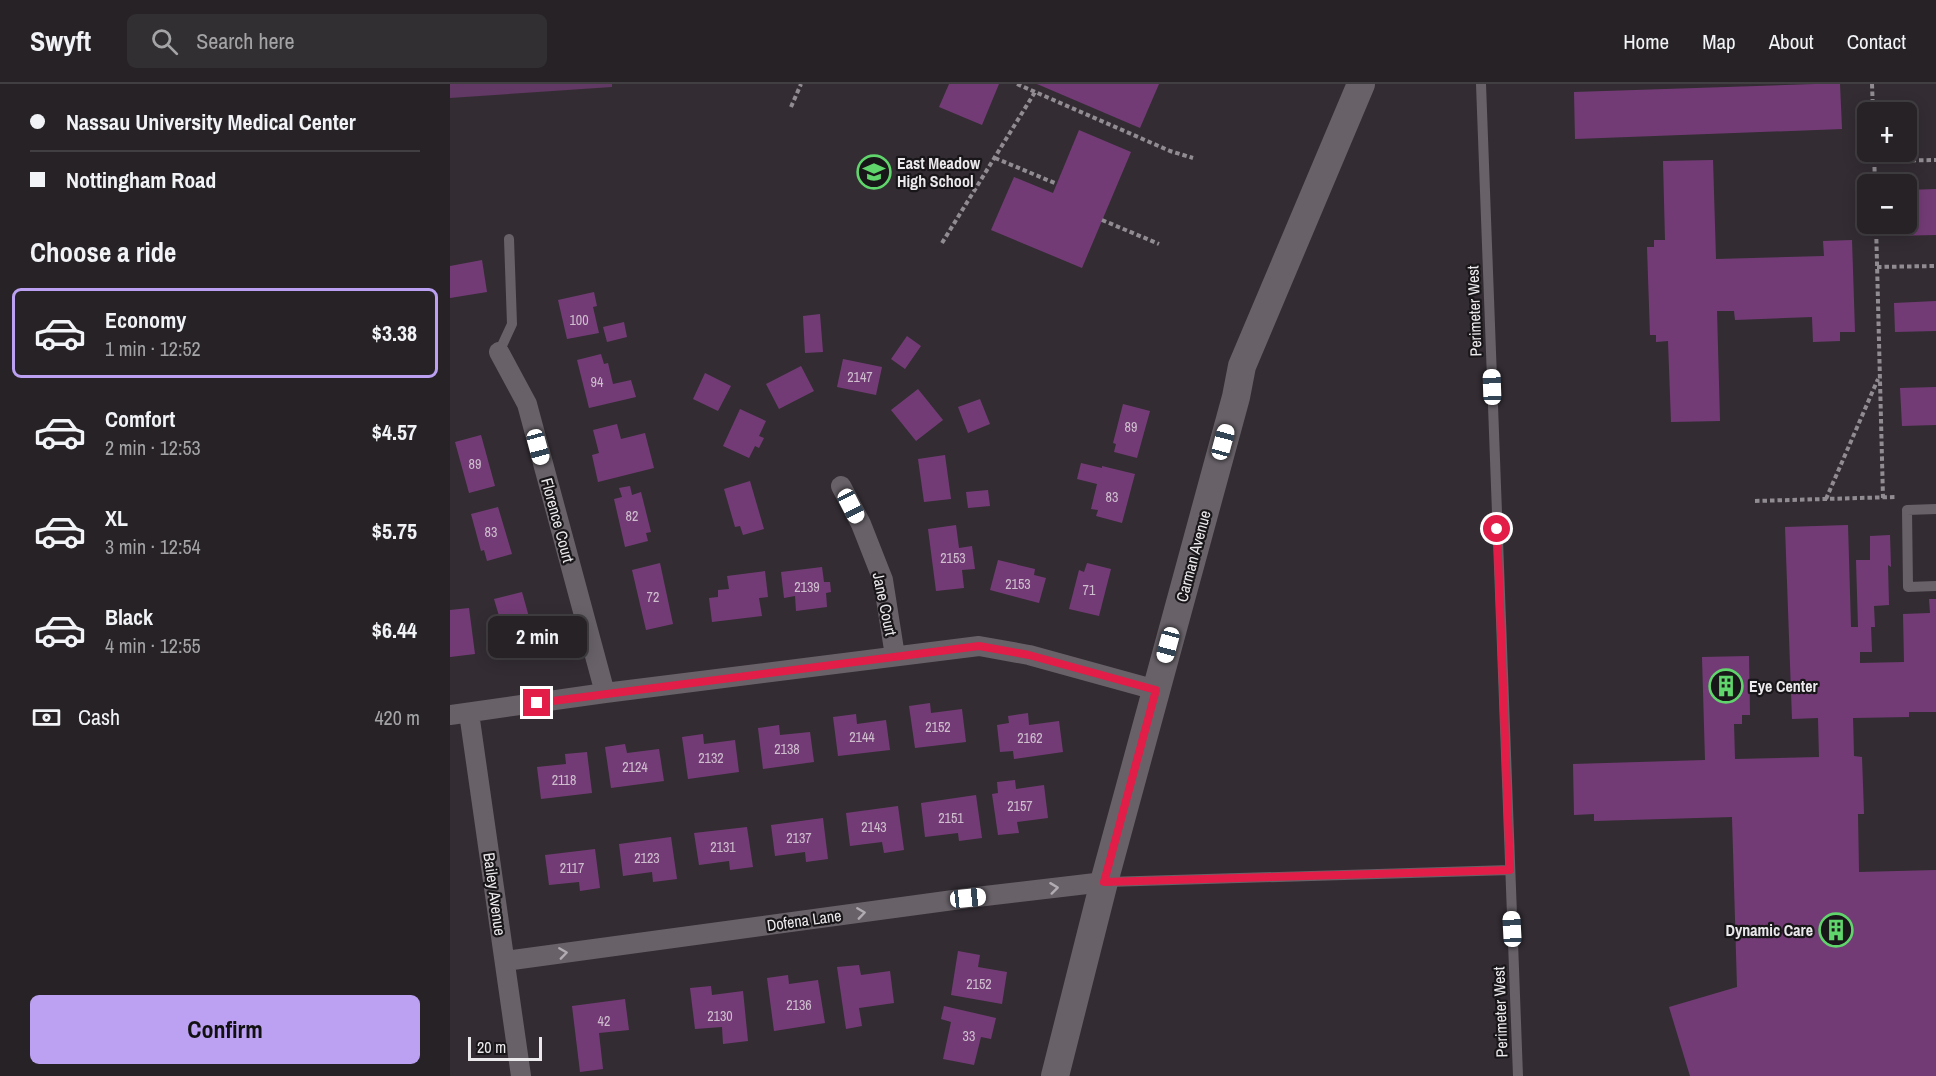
<!DOCTYPE html>
<html lang="en">
<head>
<meta charset="utf-8">
<style>
  body { margin:0; font-family:"Archivo Narrow",sans-serif; background:#322f32; color:#f1f3f6; height:100vh; display:flex; flex-direction:column; font-size:22px; white-space:nowrap }
  * { box-sizing:border-box; margin:0 }
  p { font-size:20px; color:#a4a4a7 }
  .icon { flex:none; width:33px; height:33px; fill:none; stroke:currentColor; stroke-width:2; stroke-linecap:round; stroke-linejoin:round }
  .map { position:relative; flex:1; overflow:hidden }
  .side { display:flex; flex-direction:column; background:#262226; width:450px }
  .side>* { flex:none }
  .top-card { display:grid; align-content:center; height:132px; padding:0 30px; background:#262226 }
  .fabs { position:absolute; left:1407px; top:18px; display:grid; gap:12px }
  .fabs a { display:grid; place-items:center; width:60px; height:60px; border-radius:9px; background:#262226; box-shadow:0 3px 15px #0003,0 0 0 2px #423f43; font-size:30px }
  .scale { position:absolute; left:18px; bottom:15px; width:74px; box-sizing:border-box; padding-left:6px; border:3px solid #ece9ec; border-top:0; font-size:16px; line-height:21px; white-space:nowrap; color:#ece9ec; -webkit-text-stroke:4px #191619; paint-order:stroke }
  .end { position:absolute; width:27px; height:27px; margin:-14px; border:8px solid #e11d48; background:#fff; box-shadow:0 0 0 3px #fff }
  .from { border-radius:50% }
  .bubble { position:absolute; height:42px; border-radius:9px; background:#262226; box-shadow:0 3px 15px #0003,0 0 0 2px #423f43; font-size:20px; font-weight:700; line-height:42px; text-align:center }
  .car { position:absolute; width:18px; height:36px; margin:-18px -9px; border-radius:8px; box-shadow:0 0 4px 2px #0007; background:linear-gradient(#fff 24%,#345 0 40%,#fff 0 76%,#345 0 86%,#fff 0) }
  .top-card b { display:flex; align-items:center; gap:21px; height:57px; font-size:22px }
  .top-card b+b { border-top:2px solid #423f43 }
  .top-card i { width:15px; height:15px; background:#f1f3f6 }
  ul { padding:0; list-style:none }
  li { display:flex; align-items:center; gap:18px; height:90px; margin:0 12px 9px; padding:0 18px; border:3px solid transparent; border-radius:9px }
  li div { flex:1 }
  li b { display:block; font-size:22px }
  li em { font-style:normal; font-weight:700 }
  li.selected { border-color:#bca0f2 }
  li>.icon { width:54px; height:54px; stroke-width:1.5 }
  h2 { padding:0 30px; font-size:27px; line-height:72px }
  .pay { display:flex; align-items:center; gap:15px; height:66px; padding:0 30px; font-size:22px }
  .pay p { margin-inline-start:auto }
  .primary-button { display:flex; gap:12px; margin-top:auto; padding:12px 30px }
  .primary-button a { flex:1; height:69px; border-radius:9px; background:#bca0f2; color:#111; font-size:24px; font-weight:700; line-height:69px; text-align:center }
  header { display:flex; align-items:center; gap:36px; box-sizing:border-box; height:84px; padding:0 30px; background:#262226; border-bottom:2px solid #423f43 }
  header strong { font-size:28px }
  nav { display:flex; gap:33px; margin-inline-start:auto; font-size:21px }
  .search { width:420px; height:54px; background:#322f32; display:flex; align-items:center; gap:15px; box-sizing:border-box; padding:0 21px; border-radius:9px; color:#a4a4a7; font-size:22px }
  main { display:flex; flex:1; min-height:0 }
  .map>svg:first-child { display:block }
  .green { fill:#623864 }
  .building { fill:#733b76 }
  .lines { fill:none; stroke-linecap:round; stroke-linejoin:round }
  .path { stroke:#918c91; stroke-width:4; stroke-dasharray:4.5 3; stroke-linecap:butt }
  .lane { stroke:#686268; stroke-width:10 }
  .street { stroke:#686268; stroke-width:20 }
  .secondary { stroke:#686268; stroke-width:28 }
  .oneway { stroke:#b1acb1 }
  .route { stroke:#e11d48; stroke-width:8 }
  .labels { text-anchor:middle; stroke-width:4.5; stroke-linejoin:round; paint-order:stroke }
  .number-label { font-size:14px; fill:#cebece }
  .poi-label { font-size:16px; font-weight:bold; fill:#ece9ec; stroke:#191619; text-anchor:start }
  .street-label { font-size:16px; fill:#ece9ec; stroke:#191619 }
</style>
</head>
<body>
<header>
<strong>Swyft</strong>
<div class="search"><svg class="icon" aria-label="search" viewBox="0 0 24 24"><circle cx="10" cy="10" r="6"/><path d="M15 15l6 6"/></svg>Search here</div>
<nav><a>Home</a><a>Map</a><a>About</a><a>Contact</a></nav>
</header>
<main>
<section class="side">
<div class="top-card">
<b><i class="from"></i>Nassau University Medical Center</b>
<b><i></i>Nottingham Road</b>
</div>
<h2>Choose a ride</h2>
<ul>
<li class="selected"><svg class="icon" aria-label="car" viewBox="0 0 24 24"><path d="M5 17H2v-5l4-1 3-4h7l3 4 3 1v5h-3M9 17h6M6 11h13"/><circle cx="7" cy="17" r="2"/><circle cx="17" cy="17" r="2"/></svg><div><b>Economy</b><p>1 min · 12:52</p></div><em>$3.38</em></li>
<li><svg class="icon" aria-label="car" viewBox="0 0 24 24"><path d="M5 17H2v-5l4-1 3-4h7l3 4 3 1v5h-3M9 17h6M6 11h13"/><circle cx="7" cy="17" r="2"/><circle cx="17" cy="17" r="2"/></svg><div><b>Comfort</b><p>2 min · 12:53</p></div><em>$4.57</em></li>
<li><svg class="icon" aria-label="car" viewBox="0 0 24 24"><path d="M5 17H2v-5l4-1 3-4h7l3 4 3 1v5h-3M9 17h6M6 11h13"/><circle cx="7" cy="17" r="2"/><circle cx="17" cy="17" r="2"/></svg><div><b>XL</b><p>3 min · 12:54</p></div><em>$5.75</em></li>
<li><svg class="icon" aria-label="car" viewBox="0 0 24 24"><path d="M5 17H2v-5l4-1 3-4h7l3 4 3 1v5h-3M9 17h6M6 11h13"/><circle cx="7" cy="17" r="2"/><circle cx="17" cy="17" r="2"/></svg><div><b>Black</b><p>4 min · 12:55</p></div><em>$6.44</em></li>
</ul>
<div class="pay"><svg class="icon" aria-label="cash" viewBox="0 0 24 24"><path d="M3 7h18v10H3z"/><circle cx="12" cy="12" r="2"/></svg>Cash<p>420 m</p></div>
<div class="primary-button"><a>Confirm</a></div>
</section>
<div class="map">
<svg width="1486" height="992" viewBox="0 0 1486 992">
  <rect width="100%" height="100%" fill="#332d33"/>
  <path class="green" d="M 0,0 L 162,0 L 162,3 L 0,14 Z"/>
  <path class="building" d="M 499,0 L 549,0 L 532,41 L 489,23 Z
    M 587,0 L 709,0 L 690,44 Z
    M 1365,0 L 1390,0 L 1392,45 L 1125,55 L 1124,8 Z
    M 629,46 L 681,68 L 632,184 L 541,146 L 564,93 L 603,109 Z
    M 1263,76 L 1266,175 L 1374,172 L 1373,157 L 1402,156 L 1405,248 L 1390,248 L 1390,257 L 1363,258 L 1362,233 L 1285,236 L 1284,227 L 1267,227 L 1270,337 L 1221,338 L 1218,257 L 1206,258 L 1206,251 L 1200,251 L 1197,163 L 1204,163 L 1204,156 L 1215,156 L 1213,77 Z
    M 1486,105 L 1486,151 L 1441,152 L 1440,140 L 1456,140 L 1456,106 Z
    M 32,176 L 37,208 L 0,214 L 0,182 Z
    M 144,208 L 147,222 L 143,223 L 149,249 L 117,255 L 108,216 Z
    M 1486,217 L 1486,247 L 1445,248 L 1444,219 Z
    M 370,230 L 373,268 L 355,269 L 353,232 Z
    M 174,238 L 177,253 L 157,258 L 153,243 Z
    M 457,252 L 471,262 L 455,285 L 441,275 Z
    M 151,270 L 154,280 L 158,279 L 163,300 L 181,296 L 186,313 L 139,324 L 127,276 Z
    M 393,275 L 432,283 L 426,311 L 387,303 Z
    M 351,282 L 364,307 L 329,325 L 316,300 Z
    M 255,289 L 281,302 L 268,327 L 243,315 Z
    M 1486,303 L 1486,341 L 1452,342 L 1450,304 Z
    M 468,305 L 493,336 L 466,357 L 441,326 Z
    M 530,315 L 540,340 L 518,349 L 508,323 Z
    M 673,320 L 700,327 L 687,374 L 664,368 L 666,360 L 663,359 Z
    M 290,325 L 316,337 L 309,352 L 314,354 L 309,364 L 305,362 L 299,374 L 273,362 Z
    M 167,340 L 171,355 L 195,349 L 204,384 L 148,398 L 142,371 L 149,369 L 143,346 Z
    M 31,351 L 45,402 L 19,409 L 5,358 Z
    M 495,371 L 501,415 L 474,418 L 468,375 Z
    M 631,379 L 652,384 L 652,382 L 685,390 L 672,439 L 646,432 L 648,426 L 641,425 L 647,400 L 627,395 Z
    M 300,397 L 314,445 L 293,451 L 290,442 L 285,443 L 274,405 Z
    M 180,402 L 182,411 L 191,408 L 201,448 L 196,449 L 198,457 L 175,463 L 164,415 L 172,413 L 169,404 Z
    M 538,406 L 540,422 L 518,424 L 516,408 Z
    M 48,423 L 62,470 L 37,477 L 34,466 L 31,467 L 21,430 Z
    M 506,441 L 509,464 L 522,462 L 525,485 L 512,486 L 514,504 L 486,507 L 478,445 Z
    M 1398,441 L 1401,543 L 1408,543 L 1406,476 L 1420,476 L 1420,452 L 1440,451 L 1441,483 L 1438,481 L 1439,521 L 1424,522 L 1425,543 L 1421,543 L 1422,568 L 1410,568 L 1410,579 L 1454,578 L 1453,530 L 1480,529 L 1479,515 L 1486,515 L 1486,628 L 1459,628 L 1459,633 L 1403,634 L 1404,672 L 1412,673 L 1414,730 L 1408,730 L 1409,788 L 1486,786 L 1486,992 L 1240,992 L 1219,923 L 1287,903 L 1282,733 L 1144,737 L 1144,730 L 1124,731 L 1123,680 L 1255,676 L 1252,573 L 1299,572 L 1300,631 L 1292,631 L 1292,640 L 1284,640 L 1285,675 L 1369,673 L 1368,634 L 1342,635 L 1335,443 Z
    M 548,476 L 585,485 L 584,491 L 596,494 L 589,519 L 540,506 Z
    M 210,479 L 223,540 L 196,546 L 182,486 Z
    M 637,479 L 661,485 L 649,532 L 619,525 L 629,486 L 634,488 Z
    M 372,483 L 374,498 L 380,498 L 381,508 L 376,509 L 377,523 L 346,527 L 345,512 L 334,514 L 331,488 Z
    M 315,487 L 318,513 L 309,514 L 312,532 L 262,538 L 259,514 L 268,513 L 268,506 L 279,505 L 277,492 Z
    M 72,508 L 86,558 L 46,569 L 39,545 L 52,542 L 44,515 Z
    M 19,524 L 25,570 L 0,573 L 0,526 Z
    M 480,619 L 481,629 L 512,625 L 516,658 L 465,664 L 459,622 Z
    M 578,629 L 579,641 L 609,637 L 613,668 L 564,675 L 563,667 L 550,668 L 547,641 L 559,639 L 558,632 Z
    M 406,630 L 407,640 L 436,636 L 440,666 L 388,672 L 383,633 Z
    M 329,641 L 330,651 L 360,648 L 364,678 L 313,685 L 308,644 Z
    M 253,650 L 254,660 L 285,656 L 289,688 L 238,695 L 232,653 Z
    M 175,660 L 177,669 L 209,665 L 214,697 L 161,704 L 155,663 Z
    M 137,668 L 142,709 L 91,715 L 87,683 L 116,680 L 115,670 Z
    M 565,696 L 566,705 L 594,701 L 598,734 L 567,738 L 569,749 L 548,751 L 542,710 L 548,709 L 547,698 Z
    M 526,711 L 532,754 L 509,757 L 508,749 L 475,753 L 471,719 Z
    M 448,722 L 454,766 L 434,769 L 432,758 L 400,762 L 396,729 Z
    M 373,734 L 378,775 L 356,778 L 355,768 L 325,772 L 321,741 Z
    M 297,743 L 303,783 L 280,786 L 279,777 L 249,781 L 244,749 Z
    M 221,753 L 227,795 L 203,798 L 202,788 L 173,792 L 169,760 Z
    M 145,765 L 150,804 L 130,807 L 129,798 L 99,801 L 95,771 Z
    M 508,867 L 530,871 L 528,883 L 557,888 L 552,920 L 501,911 Z
    M 409,881 L 411,891 L 440,887 L 444,919 L 409,924 L 412,942 L 396,945 L 387,883 Z
    M 338,891 L 339,900 L 368,896 L 375,939 L 324,947 L 317,894 Z
    M 261,902 L 262,911 L 293,907 L 298,957 L 273,960 L 272,943 L 245,945 L 240,904 Z
    M 175,915 L 179,946 L 149,949 L 153,985 L 130,988 L 122,922 Z
    M 494,922 L 546,934 L 541,955 L 531,953 L 524,981 L 493,975 L 501,938 L 491,935 Z"/>
  <g class="lines">
    <path class="path" d="M 567,0 L 720,67 L 743,74
      M 1422,0 L 1423,28
      M 341,23 L 351,0
      M 1424,68 L 1425,100
      M 545,74 L 607,100
      M 1424,77 L 1486,76
      M 652,136 L 709,160
      M 1426,140 L 1433,414
      M 492,159 L 585,8
      M 1427,183 L 1486,182
      M 1376,415 L 1428,295
      M 1305,417 L 1445,413"/>
    <path class="lane" d="M 1031,0 L 1068,992
      M 49,268 L 62,240 L 59,155
      M 1486,425 L 1457,426 L 1458,503 L 1486,502
      M 657,798 L 1060,786"/>
    <path class="street" d="M 49,268 L 77,320 L 155,609
      M 391,402 L 411,440 L 433,496 L 445,572
      M 19,629 L 71,992
      M 0,631 L 155,609 L 529,562 L 579,571 L 706,606
      M 55,877 L 518,814 L 654,798"/>
    <path class="secondary" d="M 605,992 L 654,798 L 786,313 L 792,282 L 911,0"/>
  </g>
  <defs><path id="oneway-chevron" d="M-2-3.5L2.5 0L-2 3.5" fill="none" stroke-width="1.6" stroke-linecap="round" stroke-linejoin="round" transform="scale(1.5)"/></defs>
  <g class="oneway">
    <use href="#oneway-chevron" transform="translate(604 804) rotate(-7)"/>
    <use href="#oneway-chevron" transform="translate(411 829) rotate(-8)"/>
    <use href="#oneway-chevron" transform="translate(113 869) rotate(-8)"/>
  </g>
  <g class="lines">
    <path class="route" d="M 87,619 L 529,562 L 579,571 L 706,606 L 654,798 L 1060,786 L 1047,445"/>
  </g>
  <defs>
    <symbol id="school-ring" viewBox="-11 -11 22 22"><circle r="9.5" fill="#191619" stroke="#60d56b" stroke-width="1.5"/><path d="M0-5L7-2L0 1L-7-2ZM-4 1L0 2.5L4 1V4Q0 6-4 4Z" fill="#60d56b"/></symbol>
    <symbol id="building-ring" viewBox="-11 -11 22 22"><circle r="9.5" fill="#191619" stroke="#60d56b" stroke-width="1.5"/><path d="M-4-6H4V6H1V3H-1V6H-4ZM-2.5-4.3h1.7v1.8h-1.7ZM.8-4.3h1.7v1.8H.8ZM-2.5-1h1.7V.8h-1.7ZM.8-1h1.7V.8H.8Z" fill="#60d56b"/></symbol>
  </defs>
  <g fill-rule="evenodd">
    <use href="#school-ring" x="405" y="69" width="38" height="38"/>
    <use href="#building-ring" x="1257" y="583" width="38" height="38"/>
    <use href="#building-ring" x="1367" y="827" width="38" height="38"/>
  </g>
  <g class="labels">
    <g class="number-label">
      <text x="129" y="241">100</text>
      <text x="410" y="298">2147</text>
      <text x="147" y="303">94</text>
      <text x="681" y="348">89</text>
      <text x="25" y="385">89</text>
      <text x="662" y="418">83</text>
      <text x="182" y="437">82</text>
      <text x="41" y="453">83</text>
      <text x="503" y="479">2153</text>
      <text x="568" y="505">2153</text>
      <text x="357" y="508">2139</text>
      <text x="639" y="511">71</text>
      <text x="203" y="518">72</text>
      <text x="488" y="648">2152</text>
      <text x="412" y="658">2144</text>
      <text x="580" y="659">2162</text>
      <text x="337" y="670">2138</text>
      <text x="261" y="679">2132</text>
      <text x="185" y="688">2124</text>
      <text x="114" y="701">2118</text>
      <text x="570" y="727">2157</text>
      <text x="501" y="739">2151</text>
      <text x="424" y="748">2143</text>
      <text x="349" y="759">2137</text>
      <text x="273" y="768">2131</text>
      <text x="197" y="779">2123</text>
      <text x="122" y="789">2117</text>
      <text x="529" y="905">2152</text>
      <text x="349" y="926">2136</text>
      <text x="270" y="937">2130</text>
      <text x="154" y="942">42</text>
      <text x="519" y="957">33</text>
    </g>
    <g class="poi-label">
      <text x="447" y="85">East Meadow<tspan x="447" dy="18">High School</tspan></text>
      <text x="1299" y="608">Eye Center</text>
      <text x="1363" y="852" text-anchor="end">Dynamic Care</text>
    </g>
    <g class="street-label">
      <text transform="translate(1024 227) rotate(-92)" y="6">Perimeter West</text>
      <text transform="translate(108 436) rotate(75)" y="6">Florence Court</text>
      <text transform="translate(743 472) rotate(-75)" y="6">Carman Avenue</text>
      <text transform="translate(435 520) rotate(78)" y="6">Jane Court</text>
      <text transform="translate(45 810) rotate(82)" y="6">Bailey Avenue</text>
      <text transform="translate(354 836) rotate(-8)" y="6">Dofena Lane</text>
      <text transform="translate(1050 928) rotate(-92)" y="6">Perimeter West</text>
    </g>
  </g>
</svg>
<div class="fabs">
<a>+</a>
<a>−</a>
</div>
<div class="scale">20 m</div>
<i class="end from" style="left:1047px;top:445px"></i>
<i class="end" style="left:87px;top:619px"></i>
<div class="bubble" style="left:38px;top:532px;width:99px">2 min</div>
<i class="car" style="left:1042px;top:303px;rotate:358deg"></i>
<i class="car" style="left:773px;top:358px;rotate:15deg"></i>
<i class="car" style="left:88px;top:363px;rotate:165deg"></i>
<i class="car" style="left:401px;top:422px;rotate:153deg"></i>
<i class="car" style="left:718px;top:561px;rotate:195deg"></i>
<i class="car" style="left:518px;top:814px;rotate:84deg"></i>
<i class="car" style="left:1062px;top:845px;rotate:357deg"></i>
</div>
</main>
</body>
</html>
